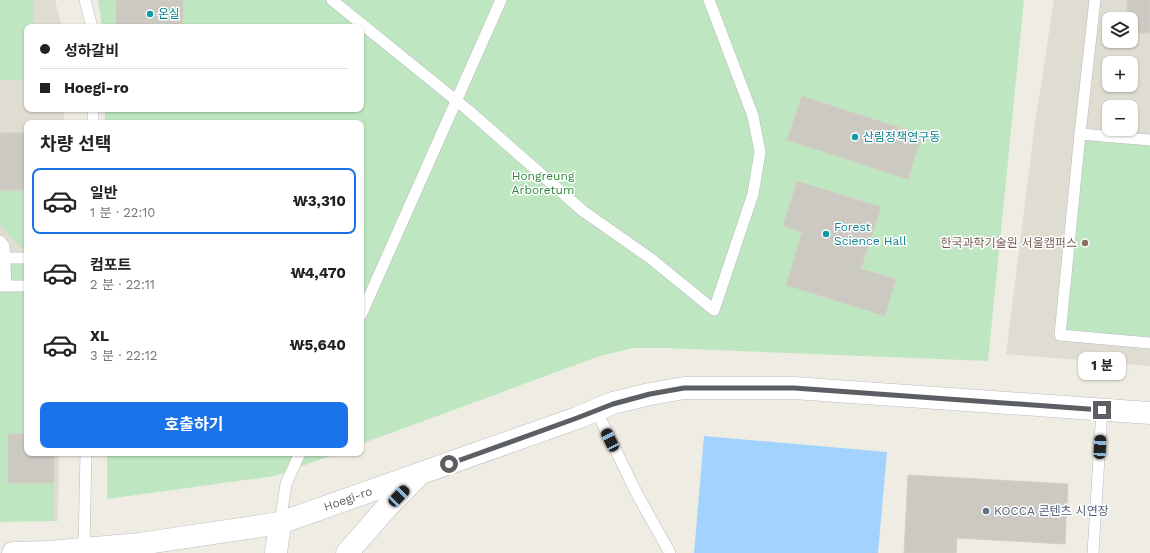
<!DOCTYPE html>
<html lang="ko">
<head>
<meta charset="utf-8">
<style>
  body { margin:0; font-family:"Work Sans","Noto Sans KR",sans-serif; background:#f6f6f6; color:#222; height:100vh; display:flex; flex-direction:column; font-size:15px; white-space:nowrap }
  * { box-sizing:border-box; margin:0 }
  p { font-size:13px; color:#767676 }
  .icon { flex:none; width:22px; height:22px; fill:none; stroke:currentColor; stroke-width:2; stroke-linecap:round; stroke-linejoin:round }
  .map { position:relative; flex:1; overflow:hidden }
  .sheet { position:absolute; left:24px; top:120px; width:340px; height:336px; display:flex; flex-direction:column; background:#fff; border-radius:8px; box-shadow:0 1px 3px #0004 }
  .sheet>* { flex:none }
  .guide { position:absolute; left:24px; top:24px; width:340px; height:88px; border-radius:8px; box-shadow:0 1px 3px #0004; display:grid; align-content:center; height:88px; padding:0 16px; background:#fff }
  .tools { position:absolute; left:1102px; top:12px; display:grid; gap:8px }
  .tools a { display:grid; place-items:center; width:36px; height:36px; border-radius:8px; background:#fff; box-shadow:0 1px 3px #0004; font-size:20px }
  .end { position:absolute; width:18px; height:18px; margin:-9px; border:5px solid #5b5f64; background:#fff; box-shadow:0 0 0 2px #fff }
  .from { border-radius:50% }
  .bubble { position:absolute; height:28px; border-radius:8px; background:#fff; box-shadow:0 1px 3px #0004; font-size:13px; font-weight:700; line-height:28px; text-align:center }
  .car { position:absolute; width:12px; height:24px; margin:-12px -6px; border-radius:5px; box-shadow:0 0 3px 1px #0007; background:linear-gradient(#222 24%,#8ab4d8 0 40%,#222 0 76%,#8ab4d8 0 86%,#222 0) }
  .guide b { display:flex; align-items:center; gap:14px; height:38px; font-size:15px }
  .guide b+b { border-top:1px solid #e0e0e0 }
  .guide i { width:10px; height:10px; background:#222 }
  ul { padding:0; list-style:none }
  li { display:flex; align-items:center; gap:12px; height:66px; margin:0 8px 6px; padding:0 8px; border:2px solid transparent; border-radius:8px }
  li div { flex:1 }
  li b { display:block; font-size:15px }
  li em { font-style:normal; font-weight:700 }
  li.selected { border-color:#1a73e8 }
  li>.icon { width:36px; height:36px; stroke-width:1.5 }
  h2 { padding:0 16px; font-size:18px; line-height:48px }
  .primary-button { display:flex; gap:8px; margin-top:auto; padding:8px 16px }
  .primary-button a { flex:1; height:46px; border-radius:8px; background:#1a73e8; color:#fff; font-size:16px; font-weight:700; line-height:46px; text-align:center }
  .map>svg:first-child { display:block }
  .education { fill:#dfdcd1; fill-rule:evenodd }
  .green { fill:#bee7c1 }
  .water { fill:#a3d2ff }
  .building { fill:#cbc9c2; stroke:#d4cfc1 }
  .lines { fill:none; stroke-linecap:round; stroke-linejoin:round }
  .lane-casing { stroke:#b8bbc0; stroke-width:12 }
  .secondary-casing { stroke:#b9bcc2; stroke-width:23 }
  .lane { stroke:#fff; stroke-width:11 }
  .secondary { stroke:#fff; stroke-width:22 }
  .route { stroke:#5b5f64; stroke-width:5 }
  .culture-dot { fill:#0f9aa8; stroke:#fff; stroke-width:1.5 }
  .education-dot { fill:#8d6e63; stroke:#fff; stroke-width:1.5 }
  .service-dot { fill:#5c6f8a; stroke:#fff; stroke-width:1.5 }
  .labels { text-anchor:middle; stroke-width:3; stroke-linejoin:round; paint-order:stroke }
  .culture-label { font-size:12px; fill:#0d838f; stroke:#fff; text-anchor:start }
  .park-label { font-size:12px; fill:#31863a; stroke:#fff }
  .education-label { font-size:12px; fill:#785e54; stroke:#fff; text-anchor:end }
  .street-label { font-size:12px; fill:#5b5f64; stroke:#fff }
  .service-label { font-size:12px; fill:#4e5e75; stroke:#fff; text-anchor:start }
</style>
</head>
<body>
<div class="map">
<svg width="1150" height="553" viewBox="0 0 1150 553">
  <rect width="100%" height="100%" fill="#efede3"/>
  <path class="education" d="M 0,0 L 55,0 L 62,27 L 27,27 L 27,109 L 64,109 L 64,123 L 27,123 L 27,453 L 59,453 L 58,521 L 0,521 Z
    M 1054,0 L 1150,0 L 1150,366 L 1006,354 L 1034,131 ZM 1109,19 L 1131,19 L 1131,41 L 1109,41 ZM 1109,63 L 1131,63 L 1131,85 L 1109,85 ZM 1109,107 L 1131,107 L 1131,129 L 1109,129 Z"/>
  <path class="green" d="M 0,0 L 33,0 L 33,27 L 27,27 L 27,81 L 0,80 Z
    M 98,0 L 1024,0 L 988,361 L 664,348 L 633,348 L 600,356 L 361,444 L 361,123 L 105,123 L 105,109 L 361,109 L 361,27 L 102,27 Z
    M 1080,134 L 1150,140 L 1150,343 L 1060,335 Z
    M 0,191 L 27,191 L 27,249 L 24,249 L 12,239 L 0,223 Z
    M 0,258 L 27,258 L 27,434 L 8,434 L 8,483 L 54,483 L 54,521 L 0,522 Z
    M 107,453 L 338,453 L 275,476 L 107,499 Z"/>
  <path class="water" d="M 704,436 L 887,452 L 878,553 L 694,553 Z"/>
  <path class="building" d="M 116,0 L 183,0 L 183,27 L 116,27 Z
    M 1127,0 L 1150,0 L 1150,33 L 1131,33 L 1131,19 L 1127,19 Z
    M 802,96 L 922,135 L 908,179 L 787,140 Z
    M 0,133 L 27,133 L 27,190 L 0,190 Z
    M 797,181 L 881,207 L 861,269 L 896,279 L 885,316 L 786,285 L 802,232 L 783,226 Z
    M 8,434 L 27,434 L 27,453 L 54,453 L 54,483 L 8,483 Z
    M 908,475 L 1068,484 L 1065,544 L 957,538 L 956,553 L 904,553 Z"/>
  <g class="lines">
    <defs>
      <path id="lane" d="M 85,0 L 92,27
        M 332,0 L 468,110 L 583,211 L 650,258 L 714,310 L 753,194 L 760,152 L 753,116 L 709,0
        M 1095,0 L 1080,134 L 1060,335 L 1150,343
        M 93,123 L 93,109
        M 1080,134 L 1150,140
        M 0,241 L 4,246 L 6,286
        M 0,258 L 27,258
        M 0,286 L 27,286
        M 361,315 L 501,0
        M 596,410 L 637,494 L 670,553
        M 280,523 L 286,484 L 300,453
        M 84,548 L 86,453
        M 1093,553 L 1102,410"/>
      <g id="secondary">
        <path id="s1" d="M 13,553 L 49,552 L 140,544 L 280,523 L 577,418 L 613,403 L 650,394 L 684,388 L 794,388 L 1150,413"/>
        <path d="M 276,553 L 280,523"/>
        <path d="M 347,553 L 388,506 L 416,478"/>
      </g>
    </defs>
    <use href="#lane" class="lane-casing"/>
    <use href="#secondary" class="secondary-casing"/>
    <use href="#lane" class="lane"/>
    <use href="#secondary" class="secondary"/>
  </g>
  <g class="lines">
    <path class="route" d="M 449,464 L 577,418 L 613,404 L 650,394 L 684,388 L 794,388 L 1102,410"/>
  </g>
  <g class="culture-dot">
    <circle cx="150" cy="14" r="4"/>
    <circle cx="855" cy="137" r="4"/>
    <circle cx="826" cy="234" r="4"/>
  </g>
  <circle class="education-dot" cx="1085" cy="243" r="4"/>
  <circle class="service-dot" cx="986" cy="511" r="4"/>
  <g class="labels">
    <g class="culture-label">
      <text x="158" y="18">온실</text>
      <text x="863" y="141">산림정책연구동</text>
      <text x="834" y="231">Forest<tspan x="834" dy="14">Science Hall</tspan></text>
    </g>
    <g class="park-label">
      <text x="543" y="180">Hongreung<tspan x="543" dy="14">Arboretum</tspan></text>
    </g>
    <g class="education-label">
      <text x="1077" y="247">한국과학기술원 서울캠퍼스</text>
    </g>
    <g class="street-label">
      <text dy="4" stroke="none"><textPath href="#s1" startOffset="341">Hoegi-ro</textPath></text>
    </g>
    <g class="service-label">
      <text x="994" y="515">KOCCA 콘텐츠 시연장</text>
    </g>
  </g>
</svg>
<div class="tools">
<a><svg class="icon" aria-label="layers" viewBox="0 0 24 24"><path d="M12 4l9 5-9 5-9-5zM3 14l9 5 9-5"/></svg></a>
<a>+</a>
<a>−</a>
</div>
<i class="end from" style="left:449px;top:464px"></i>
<i class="end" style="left:1102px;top:410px"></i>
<div class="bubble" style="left:1078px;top:352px;width:48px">1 분</div>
<i class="car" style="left:610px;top:440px;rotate:334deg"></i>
<i class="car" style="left:1100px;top:447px;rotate:3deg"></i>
<i class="car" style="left:399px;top:496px;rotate:44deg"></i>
<div class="guide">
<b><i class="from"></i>성하갈비</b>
<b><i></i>Hoegi-ro</b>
</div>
<section class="sheet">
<h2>차량 선택</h2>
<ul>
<li class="selected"><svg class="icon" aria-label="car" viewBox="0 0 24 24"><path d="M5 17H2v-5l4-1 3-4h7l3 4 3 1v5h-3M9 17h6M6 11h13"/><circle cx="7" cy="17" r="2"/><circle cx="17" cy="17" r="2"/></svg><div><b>일반</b><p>1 분 · 22:10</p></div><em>₩3,310</em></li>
<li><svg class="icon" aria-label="car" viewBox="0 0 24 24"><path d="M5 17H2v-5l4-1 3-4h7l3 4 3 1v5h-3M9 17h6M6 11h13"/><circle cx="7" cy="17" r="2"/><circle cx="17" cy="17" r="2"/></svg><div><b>컴포트</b><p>2 분 · 22:11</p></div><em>₩4,470</em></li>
<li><svg class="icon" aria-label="car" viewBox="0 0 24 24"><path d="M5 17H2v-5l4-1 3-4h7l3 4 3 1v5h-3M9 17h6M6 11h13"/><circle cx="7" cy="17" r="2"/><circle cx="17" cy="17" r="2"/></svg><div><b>XL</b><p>3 분 · 22:12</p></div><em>₩5,640</em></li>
</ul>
<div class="primary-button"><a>호출하기</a></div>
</section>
</div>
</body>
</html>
